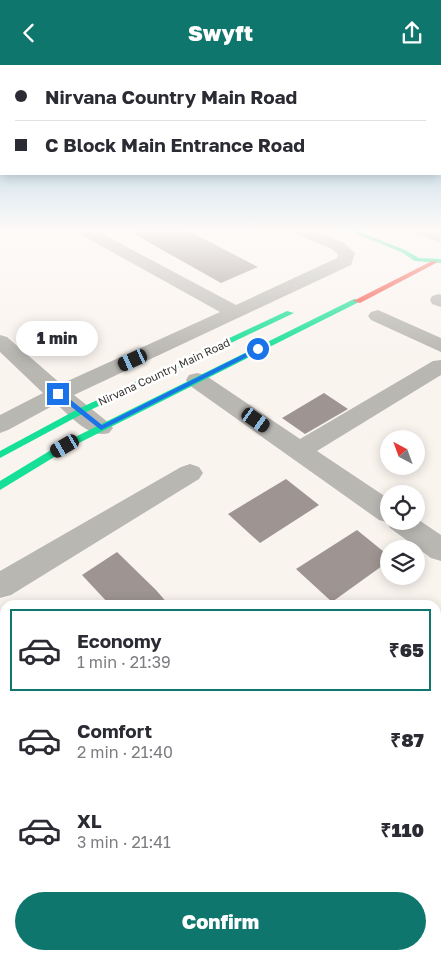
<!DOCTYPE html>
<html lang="en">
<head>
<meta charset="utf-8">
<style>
  body { margin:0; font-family:"Golos Text",sans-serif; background:#f7f7f7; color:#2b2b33; height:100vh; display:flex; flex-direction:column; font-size:19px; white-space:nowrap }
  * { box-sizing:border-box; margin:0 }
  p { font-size:16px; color:#7c7c81 }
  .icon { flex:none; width:28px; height:28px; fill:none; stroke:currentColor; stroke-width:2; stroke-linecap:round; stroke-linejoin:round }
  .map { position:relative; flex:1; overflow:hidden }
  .details { position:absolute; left:0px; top:535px; width:441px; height:360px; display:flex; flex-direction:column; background:#fff; border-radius:15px 15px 0 0; box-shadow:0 2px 12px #0003 }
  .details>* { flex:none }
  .top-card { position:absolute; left:0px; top:0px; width:441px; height:110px; box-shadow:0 2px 12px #0003; display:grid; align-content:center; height:110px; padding:0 15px; background:#fff }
  .needle { width:32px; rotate:319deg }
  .fabs { position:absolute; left:380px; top:365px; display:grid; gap:10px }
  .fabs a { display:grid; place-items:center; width:45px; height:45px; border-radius:50%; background:#fff; box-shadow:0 2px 12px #0003; font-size:25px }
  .end { position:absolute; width:22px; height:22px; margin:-11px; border:6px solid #1a73e8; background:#fff; box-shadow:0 0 0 2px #fff }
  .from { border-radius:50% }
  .bubble { position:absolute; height:35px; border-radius:18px; background:#fff; box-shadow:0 2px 12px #0003; font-size:16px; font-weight:800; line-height:35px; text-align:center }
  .car { position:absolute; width:15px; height:30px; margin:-15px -8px; border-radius:6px; box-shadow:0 0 4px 1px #0007; background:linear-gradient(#222 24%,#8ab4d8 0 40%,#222 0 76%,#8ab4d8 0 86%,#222 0) }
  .top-card b { display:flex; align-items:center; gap:18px; height:48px; font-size:19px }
  .top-card b+b { border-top:1px solid #e1e1e2 }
  .top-card i { width:12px; height:12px; background:#2b2b33 }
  ul { padding:9px 0 0; list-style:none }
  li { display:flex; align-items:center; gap:15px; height:82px; margin:0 10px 8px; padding:0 5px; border:2px solid transparent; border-radius:0px }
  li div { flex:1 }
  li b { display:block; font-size:19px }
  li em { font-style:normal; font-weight:800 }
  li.selected { border-color:#0f766e }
  li>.icon { width:45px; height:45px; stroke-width:1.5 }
  .cta { display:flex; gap:10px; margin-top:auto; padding:10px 15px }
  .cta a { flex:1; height:58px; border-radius:30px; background:#0f766e; color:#fff; font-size:20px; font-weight:800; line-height:58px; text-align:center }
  header { display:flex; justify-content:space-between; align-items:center; height:65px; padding:0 15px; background:#0f766e; color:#fff; font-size:22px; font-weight:800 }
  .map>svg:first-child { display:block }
  .building { fill:#9e9592 }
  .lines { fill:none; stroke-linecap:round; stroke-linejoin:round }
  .street { fill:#b9b7b2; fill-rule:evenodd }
  .fast { fill:#16e098; fill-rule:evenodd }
  .jam { fill:#f24e42; fill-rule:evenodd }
  .route { fill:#1a73e8 }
  .labels { text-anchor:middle; stroke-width:5; stroke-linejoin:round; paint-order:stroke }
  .far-street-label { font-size:11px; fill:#35312d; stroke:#fff }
</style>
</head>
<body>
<header><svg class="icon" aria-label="back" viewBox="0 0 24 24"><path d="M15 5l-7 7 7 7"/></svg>Swyft<svg class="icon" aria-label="share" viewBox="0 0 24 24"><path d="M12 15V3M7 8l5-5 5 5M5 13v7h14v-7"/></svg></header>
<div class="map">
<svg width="441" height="895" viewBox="0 0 441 895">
  <rect width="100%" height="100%" fill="#faf4ef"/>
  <path class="building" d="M 127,165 L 187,165 L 258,202 L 221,218 Z
    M 324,328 L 348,344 L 305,369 L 282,353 Z
    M 286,414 L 319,440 L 260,478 L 228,449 Z
    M 357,465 L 389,491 L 389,496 L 332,537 L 296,504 Z
    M 117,487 L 156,525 L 169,540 L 110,540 L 82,510 Z"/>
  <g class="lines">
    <path class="street" d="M 76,165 L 95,165 L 236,240 L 337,193 L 338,189 L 332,184 L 293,168 L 291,165 L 312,165 L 344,178 L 355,188 L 351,200 L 74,330 L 109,358 L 113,363 L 109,368 C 89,374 71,351 56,339 L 8,365 L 0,368 L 0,350 L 43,328 L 0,287 L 0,270 L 7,272 L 61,319 L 220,247 L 78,168 Z
      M 412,165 L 435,165 L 441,167 L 441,177 L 414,168 Z
      M 439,229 L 441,230 L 441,242 L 432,239 L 430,235 L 432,231 Z
      M 378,245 L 441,273 L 441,287 L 371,255 L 368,251 L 371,247 Z
      M 441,295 L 441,310 L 317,386 L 389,434 L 389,456 L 416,456 L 416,453 L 441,470 L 441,496 L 431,493 L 390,463 L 387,457 L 379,455 L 189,320 L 186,315 L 189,310 L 197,308 L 205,310 L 300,374 L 433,296 Z
      M 190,399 L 199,402 L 203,408 L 199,414 L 11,530 L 0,533 L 0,506 L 181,402 Z
      M 0,594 L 5,596 L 5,633 L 0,631 Z
      M 0,703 L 5,705 L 5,750 L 0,748 Z
      M 441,754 L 441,799 L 436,801 L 436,756 Z
      M 78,890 L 125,890 L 127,895 L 80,895 Z
      M 174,890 L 221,890 L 223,895 L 176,895 Z
      M 320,890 L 368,890 L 366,895 L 318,895 Z"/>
    <path class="fast" d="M 347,165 L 355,165 L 405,185 L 419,193 L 441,194 L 441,198 L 415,196 L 401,187 Z
      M 354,234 L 361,236 L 69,383 L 0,425 L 0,416 L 61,379 Z
      M 287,246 L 294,248 L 84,348 L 0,393 L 0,386 L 78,344 Z"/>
    <path class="jam" d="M 432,196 L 438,197 L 360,238 L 353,236 Z"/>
  </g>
  <linearGradient id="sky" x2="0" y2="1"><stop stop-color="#93bfdd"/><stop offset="0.57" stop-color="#fdfaf8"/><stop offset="1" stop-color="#fdfaf8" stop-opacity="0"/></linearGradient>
  <rect width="441" height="290" fill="url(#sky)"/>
  <path class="route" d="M 258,282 L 261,285 L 101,365 L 55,329 L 61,327 L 102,360 Z"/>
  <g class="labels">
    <g class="far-street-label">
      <text transform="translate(164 307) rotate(-25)" y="4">Nirvana Country Main Road</text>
    </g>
  </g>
</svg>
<div class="fabs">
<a><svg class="needle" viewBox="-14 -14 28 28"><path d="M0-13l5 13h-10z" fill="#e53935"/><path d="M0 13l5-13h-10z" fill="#7c7c81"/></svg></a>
<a><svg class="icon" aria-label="locate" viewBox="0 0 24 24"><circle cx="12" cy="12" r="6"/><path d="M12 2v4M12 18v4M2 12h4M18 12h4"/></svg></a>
<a><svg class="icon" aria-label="layers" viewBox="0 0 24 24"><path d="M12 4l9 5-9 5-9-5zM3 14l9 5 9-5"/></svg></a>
</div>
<i class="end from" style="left:258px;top:284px"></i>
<i class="end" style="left:58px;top:329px"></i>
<div class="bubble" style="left:16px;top:256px;width:82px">1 min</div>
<i class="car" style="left:133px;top:295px;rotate:245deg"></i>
<i class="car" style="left:256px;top:355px;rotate:125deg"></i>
<i class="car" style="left:65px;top:381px;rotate:240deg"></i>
<div class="top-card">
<b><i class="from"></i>Nirvana Country Main Road</b>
<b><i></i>C Block Main Entrance Road</b>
</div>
<section class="details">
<ul>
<li class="selected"><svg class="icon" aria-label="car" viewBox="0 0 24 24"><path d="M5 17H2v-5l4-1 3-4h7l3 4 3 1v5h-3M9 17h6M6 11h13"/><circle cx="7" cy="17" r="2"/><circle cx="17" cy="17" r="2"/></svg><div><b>Economy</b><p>1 min · 21:39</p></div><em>₹65</em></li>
<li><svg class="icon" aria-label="car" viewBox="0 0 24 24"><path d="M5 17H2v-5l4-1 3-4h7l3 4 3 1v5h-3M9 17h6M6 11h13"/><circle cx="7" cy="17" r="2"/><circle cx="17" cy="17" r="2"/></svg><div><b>Comfort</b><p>2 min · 21:40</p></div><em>₹87</em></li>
<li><svg class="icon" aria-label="car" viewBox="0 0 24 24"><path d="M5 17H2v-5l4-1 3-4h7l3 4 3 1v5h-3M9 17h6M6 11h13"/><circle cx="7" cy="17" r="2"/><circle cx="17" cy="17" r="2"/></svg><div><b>XL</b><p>3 min · 21:41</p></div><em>₹110</em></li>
</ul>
<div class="cta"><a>Confirm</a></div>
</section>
</div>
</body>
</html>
